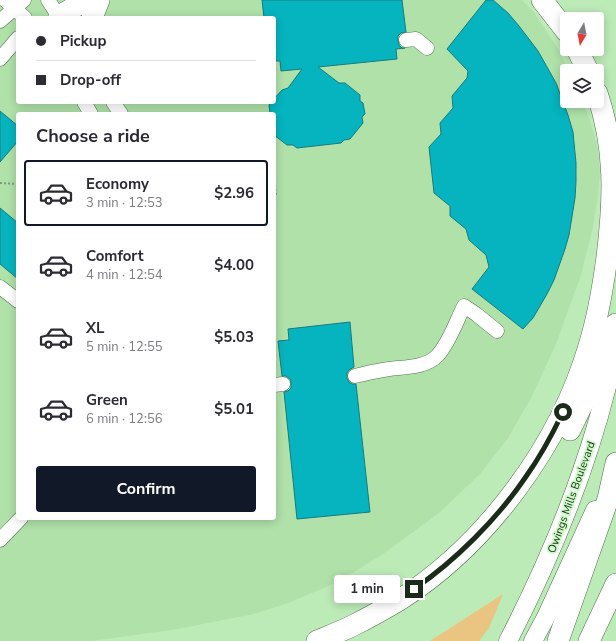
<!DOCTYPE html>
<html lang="en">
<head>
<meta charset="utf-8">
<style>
  body { margin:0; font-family:"Nunito Sans",sans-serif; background:#f7f7f7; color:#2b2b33; height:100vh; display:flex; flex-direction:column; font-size:15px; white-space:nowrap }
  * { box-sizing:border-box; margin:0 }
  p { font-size:13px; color:#7c7c81 }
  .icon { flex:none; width:22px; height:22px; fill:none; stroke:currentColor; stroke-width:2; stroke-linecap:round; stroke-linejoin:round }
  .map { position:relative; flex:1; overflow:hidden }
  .panel { position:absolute; left:16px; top:112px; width:260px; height:408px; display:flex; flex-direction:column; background:#fff; border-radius:4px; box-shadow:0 2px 10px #0003 }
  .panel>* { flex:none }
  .hud { position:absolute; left:16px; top:16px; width:260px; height:88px; border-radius:4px; box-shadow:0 2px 10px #0003; display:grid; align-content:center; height:88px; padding:0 20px; background:#fff }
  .needle { width:26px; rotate:190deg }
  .fabs { position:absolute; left:560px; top:12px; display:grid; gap:8px }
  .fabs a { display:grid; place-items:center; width:44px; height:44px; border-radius:4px; background:#fff; box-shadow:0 2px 10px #0003; font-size:20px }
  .end { position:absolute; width:18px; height:18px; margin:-9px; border:5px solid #1a2c19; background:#fff; box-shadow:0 0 0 2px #fff }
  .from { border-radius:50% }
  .bubble { position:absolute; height:28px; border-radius:4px; background:#fff; box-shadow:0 2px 10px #0003; font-size:13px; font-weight:700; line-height:28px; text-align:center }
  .hud b { display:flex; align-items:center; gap:14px; height:38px; font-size:15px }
  .hud b+b { border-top:1px solid #e1e1e2 }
  .hud i { width:10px; height:10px; background:#2b2b33 }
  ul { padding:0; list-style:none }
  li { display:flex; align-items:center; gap:12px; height:66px; margin:0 8px 6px; padding:0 12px; border:2px solid transparent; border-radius:4px }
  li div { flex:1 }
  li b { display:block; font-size:15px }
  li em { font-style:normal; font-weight:700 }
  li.on { border-color:#111827 }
  li>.icon { width:36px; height:36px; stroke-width:1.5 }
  h2 { padding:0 20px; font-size:18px; line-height:48px }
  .button { display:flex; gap:8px; margin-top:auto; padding:8px 20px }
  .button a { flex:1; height:46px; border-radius:4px; background:#111827; color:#fff; font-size:16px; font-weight:700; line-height:46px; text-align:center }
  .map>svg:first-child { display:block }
  .built { fill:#afe1a9; fill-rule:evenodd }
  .green { fill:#eac581 }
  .building { fill:#05b4be; stroke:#187a80 }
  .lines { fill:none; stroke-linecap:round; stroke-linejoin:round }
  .minor-casing { stroke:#4c7648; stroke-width:15 }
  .major-casing { stroke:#4c7648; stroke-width:19 }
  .highway-casing { stroke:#4c7648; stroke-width:22 }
  .path { stroke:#799c76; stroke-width:2; stroke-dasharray:2 2; stroke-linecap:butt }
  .minor { stroke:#fff; stroke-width:14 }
  .major { stroke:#fff; stroke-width:18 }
  .highway { stroke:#fff; stroke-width:21 }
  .route { stroke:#1a2c19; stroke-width:5 }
  .labels { text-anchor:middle; stroke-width:3.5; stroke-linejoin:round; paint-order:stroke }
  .street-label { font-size:11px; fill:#1a2c19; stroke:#caf9c5 }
</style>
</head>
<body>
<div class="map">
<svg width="616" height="641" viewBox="0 0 616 641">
  <rect width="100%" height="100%" fill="#bdebb8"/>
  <path class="built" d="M 0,0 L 62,0 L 76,18 L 18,18 L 18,102 L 274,102 L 274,18 L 97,18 L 109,0 L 522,0 L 533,11 L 557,47 L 569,71 L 567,71 L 567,101 L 582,101 L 589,117 L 597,145 L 600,172 L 598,197 L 592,231 L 581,275 L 556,344 L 532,396 L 508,438 L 480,474 L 439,513 L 383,554 L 338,582 L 288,603 L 254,614 L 172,630 L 91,641 L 0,641 ZM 18,114 L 274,114 L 274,518 L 18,518 Z"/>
  <path class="green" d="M 503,594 L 489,628 L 479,641 L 430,641 Z"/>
  <path class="building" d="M 262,0 L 402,0 L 406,32 L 401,33 L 398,36 L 398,40 L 399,45 L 402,48 L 405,48 L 396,49 L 397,59 L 318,67 L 339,83 L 345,83 L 360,95 L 360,101 L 363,103 L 365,114 L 362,117 L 363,123 L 350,139 L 344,140 L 341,143 L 297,148 L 293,145 L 287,145 L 274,135 L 274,114 L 270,114 L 269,105 L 271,102 L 274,102 L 274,99 L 282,90 L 288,88 L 302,69 L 281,71 L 280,61 L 274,61 L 274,18 L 264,18 Z
    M 486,0 L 493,0 L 508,13 L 519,26 L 538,51 L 556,83 L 568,115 L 573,132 L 576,163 L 576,182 L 575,198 L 569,235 L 565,249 L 554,280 L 547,294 L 533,318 L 523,329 L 472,289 L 489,267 L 486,255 L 469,240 L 466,229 L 450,216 L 450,206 L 434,193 L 429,147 L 441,134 L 440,123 L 453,108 L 452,96 L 467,78 L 468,71 L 447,49 Z
    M 0,111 L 18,126 L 18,141 L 0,162 Z
    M 0,208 L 18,223 L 18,279 L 0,264 Z
    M 350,322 L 354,367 L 349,370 L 347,373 L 347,378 L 349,382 L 352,384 L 356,384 L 370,512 L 297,519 L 284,392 L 288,391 L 291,388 L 291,383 L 290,379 L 286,376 L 282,376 L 278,341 L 289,340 L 288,329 Z"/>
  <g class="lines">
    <defs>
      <path id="minor" d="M 5,0 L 25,18
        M 48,0 L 60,18
        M 0,21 L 24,0
        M 406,40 L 416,39 L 427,48
        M 0,59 L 18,38
        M 84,102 L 91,114
        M 113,102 L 121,114
        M 0,287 L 18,301
        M 355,376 C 366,373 377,371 389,369 C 405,367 426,368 438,355 C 450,341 456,322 464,306 L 476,314 L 497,331
        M 274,385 L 283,384
        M 0,540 L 21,518"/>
      <path id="major" d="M 508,641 C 556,548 595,450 616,347
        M 533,641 L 546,617 L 595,510"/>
      <path id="highway" d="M 542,0 L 567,32
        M 59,16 L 87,0
        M 92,18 L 99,0
        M 577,49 L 588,71
        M 570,430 L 585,399 L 616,324
        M 317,641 C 329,636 342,631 354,625 C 370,617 386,608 401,599 C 488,543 560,444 589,346 C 598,317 603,287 607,257 C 614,199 616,149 597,93
        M 558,641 L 608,499 L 616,463
        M 589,641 L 616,584"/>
    </defs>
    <use href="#minor" class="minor-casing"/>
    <use href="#major" class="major-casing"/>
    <use href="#highway" class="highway-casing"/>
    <path class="path" d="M 0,183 L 18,184
      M 275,185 L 276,195"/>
    <use href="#minor" class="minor"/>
    <use href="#major" class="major"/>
    <use href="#highway" class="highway"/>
  </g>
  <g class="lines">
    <path class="route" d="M 414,589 C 455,561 497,519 525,478 C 540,457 552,435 563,412"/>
  </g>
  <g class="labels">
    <g class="street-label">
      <text transform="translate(571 497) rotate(-70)" y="4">Owings Mills Boulevard</text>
    </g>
  </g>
</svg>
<div class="fabs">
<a><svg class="needle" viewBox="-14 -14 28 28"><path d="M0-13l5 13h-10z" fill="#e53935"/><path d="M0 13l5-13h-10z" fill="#7c7c81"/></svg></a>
<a><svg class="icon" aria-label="layers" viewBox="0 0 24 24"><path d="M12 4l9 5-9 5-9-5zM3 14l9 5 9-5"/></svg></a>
</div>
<i class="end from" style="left:563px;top:412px"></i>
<i class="end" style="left:414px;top:589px"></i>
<div class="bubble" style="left:334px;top:575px;width:66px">1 min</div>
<div class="hud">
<b><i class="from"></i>Pickup</b>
<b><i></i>Drop-off</b>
</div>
<section class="panel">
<h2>Choose a ride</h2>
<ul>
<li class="on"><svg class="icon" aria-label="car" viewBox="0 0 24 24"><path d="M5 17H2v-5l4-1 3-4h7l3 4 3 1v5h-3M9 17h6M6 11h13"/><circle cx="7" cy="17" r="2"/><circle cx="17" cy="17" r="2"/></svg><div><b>Economy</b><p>3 min · 12:53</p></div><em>$2.96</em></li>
<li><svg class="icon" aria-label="car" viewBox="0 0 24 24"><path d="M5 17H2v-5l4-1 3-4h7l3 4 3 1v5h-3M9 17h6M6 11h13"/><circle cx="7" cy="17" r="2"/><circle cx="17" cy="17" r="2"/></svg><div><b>Comfort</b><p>4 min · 12:54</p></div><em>$4.00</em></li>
<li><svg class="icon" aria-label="car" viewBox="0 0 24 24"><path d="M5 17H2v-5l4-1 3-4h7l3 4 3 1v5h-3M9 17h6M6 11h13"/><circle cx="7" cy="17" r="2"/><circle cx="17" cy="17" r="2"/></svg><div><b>XL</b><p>5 min · 12:55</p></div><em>$5.03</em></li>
<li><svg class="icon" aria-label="car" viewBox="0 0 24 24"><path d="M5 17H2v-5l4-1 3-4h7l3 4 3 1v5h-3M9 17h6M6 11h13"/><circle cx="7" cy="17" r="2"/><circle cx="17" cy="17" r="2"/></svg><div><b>Green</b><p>6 min · 12:56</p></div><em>$5.01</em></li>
</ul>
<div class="button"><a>Confirm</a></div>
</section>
</div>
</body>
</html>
